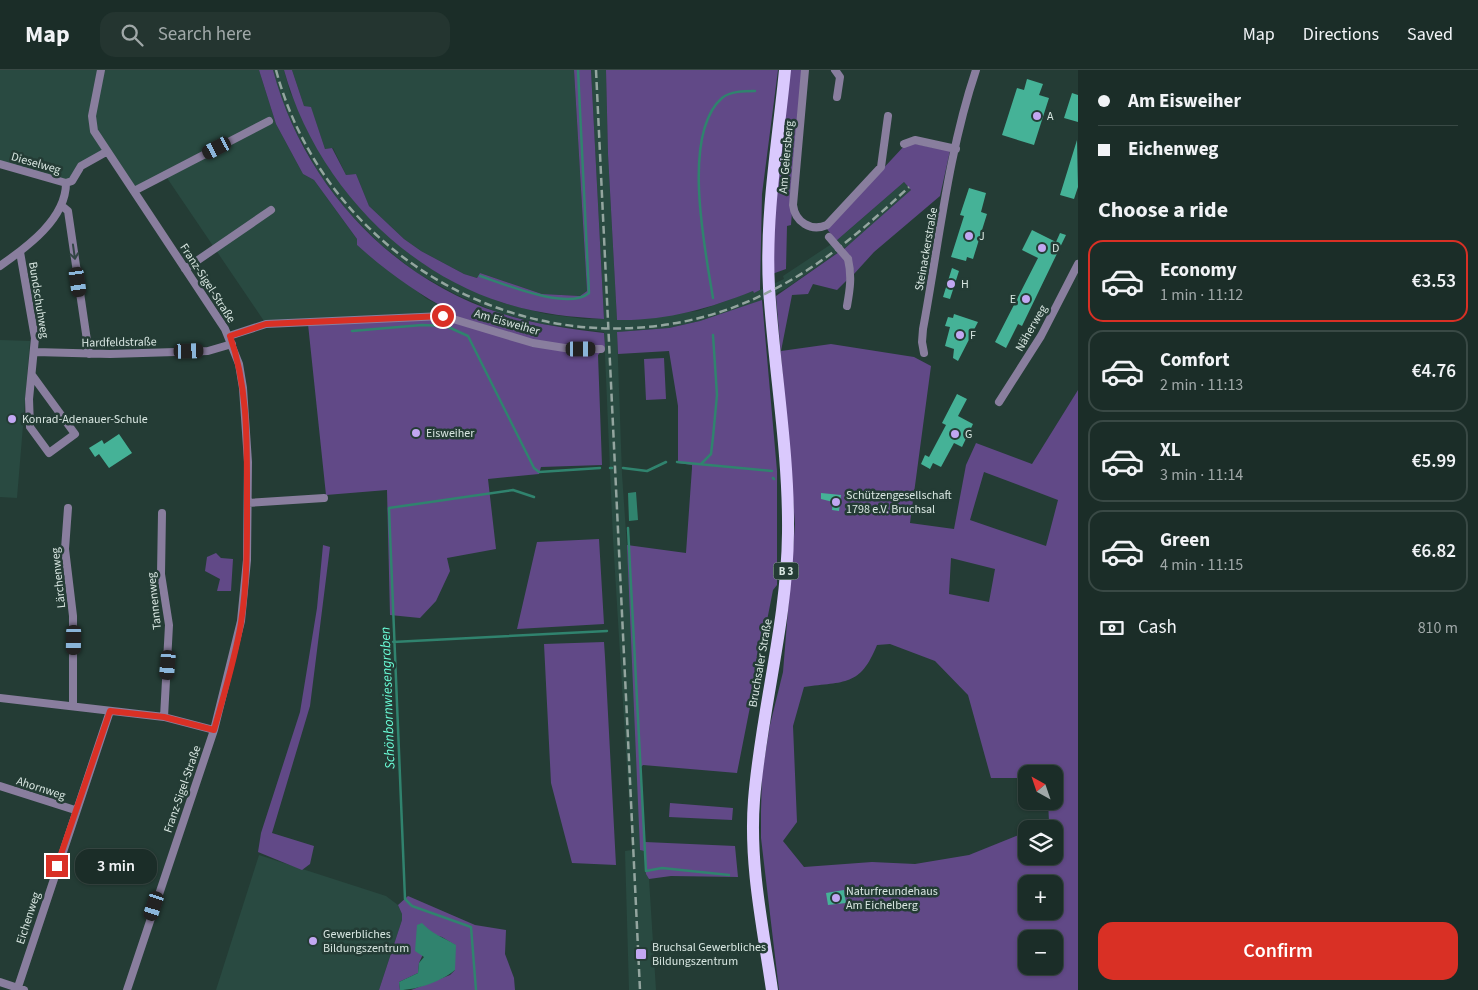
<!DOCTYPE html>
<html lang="en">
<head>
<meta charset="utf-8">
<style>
  body { margin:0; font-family:"Source Sans 3",sans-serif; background:#243530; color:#f1f3f6; height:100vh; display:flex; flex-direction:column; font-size:19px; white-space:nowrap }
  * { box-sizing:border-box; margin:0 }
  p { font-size:16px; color:#a0a8a8 }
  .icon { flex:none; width:28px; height:28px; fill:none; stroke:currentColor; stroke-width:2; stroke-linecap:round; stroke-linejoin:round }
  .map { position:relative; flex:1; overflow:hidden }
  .drawer { display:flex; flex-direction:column; background:#1b2d28; width:400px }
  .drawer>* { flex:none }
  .banner { display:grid; align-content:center; height:110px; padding:0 20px; background:#1b2d28 }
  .needle { width:32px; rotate:320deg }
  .tools { position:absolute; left:1018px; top:695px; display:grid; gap:10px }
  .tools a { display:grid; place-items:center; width:45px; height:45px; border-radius:10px; background:#1b2d28; box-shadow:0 1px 4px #0004,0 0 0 1px #394945; font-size:25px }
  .end { position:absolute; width:22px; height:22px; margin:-11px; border:6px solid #d93025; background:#fff; box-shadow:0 0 0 2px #fff }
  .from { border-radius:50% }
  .bubble { position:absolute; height:35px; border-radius:15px; background:#1b2d28; box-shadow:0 1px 4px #0004,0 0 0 1px #394945; font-size:16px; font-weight:600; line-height:35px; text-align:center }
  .car { position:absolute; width:15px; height:30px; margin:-15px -8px; border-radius:6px; box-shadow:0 0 4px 1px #0007; background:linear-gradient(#222 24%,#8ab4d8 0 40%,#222 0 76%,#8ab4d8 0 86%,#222 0) }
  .banner b { display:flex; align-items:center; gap:18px; height:48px; font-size:19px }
  .banner b+b { border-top:1px solid #394945 }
  .banner i { width:12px; height:12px; background:#f1f3f6 }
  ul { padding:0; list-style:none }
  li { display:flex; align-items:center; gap:15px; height:82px; margin:0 10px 8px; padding:0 10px; border:2px solid #394945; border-radius:15px }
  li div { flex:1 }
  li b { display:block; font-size:19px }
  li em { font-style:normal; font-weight:600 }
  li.active { border-color:#d93025 }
  li>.icon { width:45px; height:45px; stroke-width:1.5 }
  h2 { padding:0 20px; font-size:22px; line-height:60px }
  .pay { display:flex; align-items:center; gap:12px; height:55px; padding:0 20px; font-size:19px }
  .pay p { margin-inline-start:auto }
  .action { display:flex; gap:10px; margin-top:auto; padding:10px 20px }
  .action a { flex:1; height:58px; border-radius:15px; background:#d93025; color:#fff; font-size:20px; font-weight:600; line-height:58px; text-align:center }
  header { display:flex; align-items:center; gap:30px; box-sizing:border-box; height:70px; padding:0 25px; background:#1b2d28; border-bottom:1px solid #394945 }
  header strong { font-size:24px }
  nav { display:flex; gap:28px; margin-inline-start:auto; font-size:18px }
  .search { width:350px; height:45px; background:#243530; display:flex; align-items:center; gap:12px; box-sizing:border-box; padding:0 18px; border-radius:15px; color:#a0a8a8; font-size:19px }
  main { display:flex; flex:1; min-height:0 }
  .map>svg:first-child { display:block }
  .built { fill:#294a41 }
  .green { fill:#614987; fill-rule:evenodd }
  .water { fill:#30836e }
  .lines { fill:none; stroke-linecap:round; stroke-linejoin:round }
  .stream { stroke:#30836e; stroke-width:2.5 }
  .building { fill:#45b297 }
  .street { stroke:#897e9e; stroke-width:8 }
  .primary { stroke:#dac9fd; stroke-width:12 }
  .rail { stroke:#93a59f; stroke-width:2.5; stroke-dasharray:8 4; stroke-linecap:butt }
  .street-bridge { stroke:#897e9e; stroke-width:8 }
  .oneway { stroke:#334645 }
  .route { stroke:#d93025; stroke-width:6 }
  .poi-dot { fill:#c2a7f2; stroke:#243c35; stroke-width:2 }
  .labels { text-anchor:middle; stroke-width:5; stroke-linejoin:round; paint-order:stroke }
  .shield { fill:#243c35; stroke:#a2b3ad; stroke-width:1 }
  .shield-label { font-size:11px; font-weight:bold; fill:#d8e6e1 }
  .poi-label { font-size:12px; fill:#d8e6e1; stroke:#243c35; text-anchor:start }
  .street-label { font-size:12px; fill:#d8e6e1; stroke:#243c35 }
  .water-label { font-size:14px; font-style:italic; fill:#6bffd9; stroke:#243c35 }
</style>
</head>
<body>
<header>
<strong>Map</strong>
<div class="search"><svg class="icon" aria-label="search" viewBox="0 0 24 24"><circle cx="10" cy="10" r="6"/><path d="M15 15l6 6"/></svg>Search here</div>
<nav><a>Map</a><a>Directions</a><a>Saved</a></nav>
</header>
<main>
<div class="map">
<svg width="1078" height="920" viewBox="0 0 1078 920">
  <rect width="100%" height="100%" fill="#243c35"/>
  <path class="built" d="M 0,0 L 259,0 L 276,54 L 303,104 L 314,110 L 357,169 L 357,175 L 427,229 L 455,243 L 432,247 L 266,254 L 165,105 L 134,121 L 106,82 L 81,96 L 72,111 L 0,94 Z
    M 273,0 L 284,0 L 290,22 L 330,100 L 424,194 L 462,216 L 503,233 L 546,244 L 585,249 L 604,249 L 591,0 L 606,0 L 608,84 L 617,250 L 698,241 L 753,221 L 754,223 L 784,209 L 783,206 L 836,171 L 904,112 L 911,120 L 860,167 L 785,219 L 756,233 L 700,251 L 669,258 L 617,262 L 622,404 L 635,594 L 640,780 L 644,781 L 646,803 L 649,809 L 656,920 L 629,920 L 625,781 L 632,780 L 613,469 L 604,262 L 543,254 L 499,243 L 457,225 L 417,203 L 381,175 L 348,142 L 320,105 L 298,66 L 279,25 Z
    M 292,0 L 574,0 L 587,221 L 580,226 L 542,224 L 480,203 L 477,208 L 464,204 L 421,181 L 404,169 L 369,136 L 356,104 L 346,105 L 333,78 L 325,79 L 311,38 L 304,36 Z
    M 0,270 L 30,271 L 17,428 L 0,427 Z
    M 259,785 L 386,826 L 398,835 L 402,844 L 402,850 L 379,920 L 216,920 Z"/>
  <path class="green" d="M 259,0 L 273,0 C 302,111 389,208 500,243 C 534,254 569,259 604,263 L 605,277 L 598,285 L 602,395 L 541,397 L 539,404 L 488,409 L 496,479 L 447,488 L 450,501 L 436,531 L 420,548 L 390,545 L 387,420 L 326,425 L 308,254 L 432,247 L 454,243 C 418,224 387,202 357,175 L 357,169 L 314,110 L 303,104 L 276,54 Z
    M 284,0 L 292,0 L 304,36 L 311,37 L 325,79 L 332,78 L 346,105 L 356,104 L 369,136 L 404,169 L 421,181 L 464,204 L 477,208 L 480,203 L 542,224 L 580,226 L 587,221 L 574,0 L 591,0 L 604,249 C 571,247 539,244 504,233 C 398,200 313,106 284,0 Z
    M 606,0 L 778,0 L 762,124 L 760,220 L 754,223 L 753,221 C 708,239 665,251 617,250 L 608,84 Z
    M 789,0 L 803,0 L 791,155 L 787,156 L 786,199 L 772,204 L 771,165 Z
    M 911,73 L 950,81 L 940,126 L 874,182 L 854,204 L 851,189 L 843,180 L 911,120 L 904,112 L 836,171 L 827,159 L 905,75 Z
    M 839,182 L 846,190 L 849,208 L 837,220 L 813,214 L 808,224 L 792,225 L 781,281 L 831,274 L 914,287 L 931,296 L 910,453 L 954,459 L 966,395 L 976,373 L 1032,394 L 1078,320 L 1078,920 L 779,920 L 761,768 L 761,741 L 762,704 L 770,655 L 783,602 L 795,454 L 776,226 ZM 984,402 L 1058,430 L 1046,476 L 970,450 ZM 951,488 L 995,499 L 989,532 L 949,524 ZM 890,574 L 935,591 L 968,625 L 991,708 L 1021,708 L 1026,710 L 1026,704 L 1054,704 L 1054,731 L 1048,731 L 1049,752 L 1033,759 L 1054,759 L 1054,786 L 1026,786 L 1026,762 L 969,785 L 915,794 L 872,792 L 804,797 L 783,771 L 797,752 L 793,656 L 804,617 C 845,611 860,617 877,575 ZM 1026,814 L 1054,814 L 1054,841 L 1026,841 ZM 1026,869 L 1054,869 L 1054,896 L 1026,896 Z
    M 762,230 L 777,401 L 777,515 L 773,520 L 737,703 L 643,695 L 641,697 L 645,772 L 735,776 L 738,807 L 671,806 L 649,809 L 646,804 L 644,781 L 640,780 L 627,475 L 686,483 L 692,398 L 692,395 L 678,393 L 678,336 L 669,281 L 618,284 L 617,262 L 669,258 L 700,251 Z
    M 664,288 L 666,329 L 646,330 L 644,289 Z
    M 599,469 L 604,554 L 517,559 L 537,472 Z
    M 323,475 L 330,477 L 310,636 L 272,763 L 314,776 L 310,794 L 302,800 L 258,782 L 261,763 L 300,642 L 317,538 Z
    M 216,483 L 221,488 L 233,489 L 231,521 L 217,521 L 220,509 L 205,501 L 207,487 Z
    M 604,572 L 605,587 L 616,795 L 572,793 L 551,713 L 544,574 Z
    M 670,733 L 733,738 L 732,750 L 669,747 Z
    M 408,826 L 475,855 L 506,860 L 505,884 L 514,908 L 515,920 L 411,920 L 450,905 L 455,900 L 455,875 L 442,867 L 432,864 L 419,893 L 418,903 L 399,912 L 400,920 L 379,920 L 402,850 L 402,844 L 398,835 Z"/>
  <path class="water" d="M 636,422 L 638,450 L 629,451 L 628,423 Z
    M 422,853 C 432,864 443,867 456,875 L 455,900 C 442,911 417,920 400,920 L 399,912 L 418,903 L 419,893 L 424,887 L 415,881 L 417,855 Z"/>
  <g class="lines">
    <path class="stream" d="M 480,206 C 504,214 568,241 589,223 L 578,0
      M 713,228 C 705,179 681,64 722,28 C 730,21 745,21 755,21
      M 352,261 L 422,255 L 446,256 L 468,266 L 534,398 L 539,402 L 600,398
      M 677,392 L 772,401
      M 701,394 L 711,384 L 713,367 L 717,325 L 713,265
      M 610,398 L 612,398
      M 623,398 L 647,401 L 666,392
      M 773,408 L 774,409
      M 628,458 L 646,801 L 662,798 L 729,805
      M 393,572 L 607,561
      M 476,920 L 471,857 L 412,836 L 405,829 L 389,438 L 513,420 L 534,427"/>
  </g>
  <path class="building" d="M 1027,9 L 1043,14 L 1039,25 L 1049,28 L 1034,75 L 1002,65 L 1017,18 L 1024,20 Z
    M 1072,23 L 1078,25 L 1078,52 L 1064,48 Z
    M 1077,70 L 1078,117 L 1074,129 L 1060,125 Z
    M 969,118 L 986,123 L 981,142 L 987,144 L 973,189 L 967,187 L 966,191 L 951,187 L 964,146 L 960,145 Z
    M 1032,160 L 1056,172 L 1060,163 L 1066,165 L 1022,256 L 1018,254 L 1006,278 L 995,272 L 1038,188 L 1022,180 Z
    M 952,198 L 959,201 L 950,229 L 943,227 Z
    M 954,244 L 978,252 L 958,291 L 953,288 L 954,279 L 945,276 L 950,257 L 945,256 L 948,247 L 953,248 Z
    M 957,324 L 967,329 L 958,346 L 973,354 L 962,377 L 954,373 L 941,397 L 933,393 L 930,399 L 921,394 L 925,385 L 929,387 L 946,355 L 942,353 Z
    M 119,364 L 132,383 L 109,398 L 99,384 L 95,387 L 89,378 L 102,370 L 104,374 Z
    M 821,423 L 841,425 L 839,441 L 832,440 L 833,432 L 821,429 Z
    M 844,820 L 846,833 L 828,835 L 826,823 Z"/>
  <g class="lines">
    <path class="street" d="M 101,0 L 92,46 L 94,61 L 225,259 L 239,294 L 243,318 L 248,392 L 247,490 L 241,551 L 214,660 L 127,920
      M 805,0 L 793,135 C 795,152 811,162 827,155 L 881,97 L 888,46
      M 835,0 L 840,7 L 837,27
      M 904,74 L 915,70 L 956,79
      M 0,94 L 66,113
      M 66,113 L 72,111 L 81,96 L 106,82
      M 134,121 L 269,51
      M 62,136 L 68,141 L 89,284
      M 20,182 L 35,268 L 29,329 L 30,357 L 49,383 L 75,364 L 32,305
      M 0,196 C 27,177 66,149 66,113
      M 185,199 L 271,140
      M 847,236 C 850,219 852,206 848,189
      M 229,266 L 266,254 L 443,246 L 533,273 L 571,279 L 601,279
      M 35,282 L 110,284 L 208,281 L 232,274
      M 924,283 L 922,272 L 923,259 C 939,173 948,83 976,0
      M 999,332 L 1041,266 L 1078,194
      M 248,433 L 324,428
      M 68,438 L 65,479 L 73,546 L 73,636
      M 162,443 L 161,504 L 169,555 L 164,647
      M 0,628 L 164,647 L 214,660
      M 0,716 L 75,740
      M 0,912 L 24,920
      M 17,920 L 110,641"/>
    <path class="primary" d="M 772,920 C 763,858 749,794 754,730 C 761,641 787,554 788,463 C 789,381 774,299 769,218 C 765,145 778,72 785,0"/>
    <path class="rail" d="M 276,0 C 328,194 539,306 729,239 C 803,212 852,170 909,117
      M 596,0 L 640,920"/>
    <path class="street-bridge" d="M 829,167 L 848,189"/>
  </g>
  <defs><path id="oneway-shaft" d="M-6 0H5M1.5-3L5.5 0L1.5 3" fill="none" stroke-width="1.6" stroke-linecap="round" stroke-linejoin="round" transform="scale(1.25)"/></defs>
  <use class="oneway" href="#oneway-shaft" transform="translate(74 182) rotate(82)"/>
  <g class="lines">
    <path class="route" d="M 57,796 L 110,641 L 164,647 L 214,660 C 224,624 235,589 241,553 C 248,507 247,462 247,416 C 247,366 247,314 230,266 L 266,254 L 443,246"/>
  </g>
  <g class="poi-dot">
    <circle cx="1037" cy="46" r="5"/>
    <circle cx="969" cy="166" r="5"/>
    <circle cx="1042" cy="178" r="5"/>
    <circle cx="951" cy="214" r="5"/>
    <circle cx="1026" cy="229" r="5"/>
    <circle cx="960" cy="265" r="5"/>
    <circle cx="12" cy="349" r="5"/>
    <circle cx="416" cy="363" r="5"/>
    <circle cx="955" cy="364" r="5"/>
    <circle cx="836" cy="432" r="5"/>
    <circle cx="836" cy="828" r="5"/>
    <circle cx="313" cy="871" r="5"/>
    <rect x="635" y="878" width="12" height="12" rx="2.5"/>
  </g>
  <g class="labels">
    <rect class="shield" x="773.5" y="492.5" width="25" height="17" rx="4"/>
    <g class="shield-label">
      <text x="786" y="505">B 3</text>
    </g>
    <g class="poi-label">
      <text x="1047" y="50">A</text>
      <text x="979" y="170">J</text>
      <text x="1052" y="182">D</text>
      <text x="961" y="218">H</text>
      <text x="1016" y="233" text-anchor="end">E</text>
      <text x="970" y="269">F</text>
      <text x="22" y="353">Konrad-Adenauer-Schule</text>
      <text x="426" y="367">Eisweiher</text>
      <text x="965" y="368">G</text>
      <text x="846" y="429">Schützengesellschaft<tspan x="846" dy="14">1798 e.V. Bruchsal</tspan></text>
      <text x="846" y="825">Naturfreundehaus<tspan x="846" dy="14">Am Eichelberg</tspan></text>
      <text x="323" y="868">Gewerbliches<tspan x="323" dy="14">Bildungszentrum</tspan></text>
      <text x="652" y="881">Bruchsal Gewerbliches<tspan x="652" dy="14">Bildungszentrum</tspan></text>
    </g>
    <g class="street-label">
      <text transform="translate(786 87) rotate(-85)" y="4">Am Geiersberg</text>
      <text transform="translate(36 93) rotate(16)" y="4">Dieselweg</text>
      <text transform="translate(926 179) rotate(-80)" y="4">Steinackerstraße</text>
      <text transform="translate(208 213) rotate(57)" y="4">Franz-Sigel-Straße</text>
      <text transform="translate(39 230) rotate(81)" y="4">Bundschuhweg</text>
      <text transform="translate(507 252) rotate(16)" y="4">Am Eisweiher</text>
      <text transform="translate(1031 258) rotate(-60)" y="4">Näherweg</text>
      <text transform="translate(119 272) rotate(-1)" y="4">Hardfeldstraße</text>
      <text transform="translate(58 508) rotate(-96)" y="4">Lärchenweg</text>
      <text transform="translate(154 531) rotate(-96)" y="4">Tannenweg</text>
      <text transform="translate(760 593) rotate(-80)" y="4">Bruchsaler Straße</text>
      <text transform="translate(41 718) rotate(18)" y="4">Ahornweg</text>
      <text transform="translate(182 719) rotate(-71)" y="4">Franz-Sigel-Straße</text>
      <text transform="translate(28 848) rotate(-72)" y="4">Eichenweg</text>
    </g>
    <g class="water-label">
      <text transform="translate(387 628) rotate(-92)" y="5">Schönbornwiesengraben</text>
    </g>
  </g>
</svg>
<div class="tools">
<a><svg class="needle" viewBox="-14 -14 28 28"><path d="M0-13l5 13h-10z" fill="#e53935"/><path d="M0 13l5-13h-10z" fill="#a0a8a8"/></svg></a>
<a><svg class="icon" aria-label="layers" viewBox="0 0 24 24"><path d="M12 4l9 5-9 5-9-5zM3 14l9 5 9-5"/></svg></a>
<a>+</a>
<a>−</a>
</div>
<i class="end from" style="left:443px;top:246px"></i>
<i class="end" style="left:57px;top:796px"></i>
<div class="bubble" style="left:75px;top:779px;width:82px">3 min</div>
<i class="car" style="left:217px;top:78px;rotate:243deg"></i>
<i class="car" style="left:78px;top:212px;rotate:172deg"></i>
<i class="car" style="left:581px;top:279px;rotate:90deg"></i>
<i class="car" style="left:189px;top:281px;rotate:88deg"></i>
<i class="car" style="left:74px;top:570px;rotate:181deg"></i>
<i class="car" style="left:168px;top:595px;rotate:185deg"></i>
<i class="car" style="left:154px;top:836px;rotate:198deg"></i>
</div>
<section class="drawer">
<div class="banner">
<b><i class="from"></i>Am Eisweiher</b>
<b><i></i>Eichenweg</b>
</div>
<h2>Choose a ride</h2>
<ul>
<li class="active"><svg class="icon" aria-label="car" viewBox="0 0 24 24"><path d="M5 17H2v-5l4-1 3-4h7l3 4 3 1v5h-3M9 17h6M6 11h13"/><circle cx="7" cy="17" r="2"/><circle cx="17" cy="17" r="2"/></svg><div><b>Economy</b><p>1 min · 11:12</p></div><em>€3.53</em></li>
<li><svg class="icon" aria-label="car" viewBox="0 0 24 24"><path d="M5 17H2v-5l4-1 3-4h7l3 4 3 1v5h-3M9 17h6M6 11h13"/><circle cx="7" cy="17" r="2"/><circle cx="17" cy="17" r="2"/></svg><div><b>Comfort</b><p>2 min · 11:13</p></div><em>€4.76</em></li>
<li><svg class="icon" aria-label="car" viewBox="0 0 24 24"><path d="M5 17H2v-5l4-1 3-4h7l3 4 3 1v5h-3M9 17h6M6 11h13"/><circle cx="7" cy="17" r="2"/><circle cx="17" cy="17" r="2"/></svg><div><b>XL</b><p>3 min · 11:14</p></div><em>€5.99</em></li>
<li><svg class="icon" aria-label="car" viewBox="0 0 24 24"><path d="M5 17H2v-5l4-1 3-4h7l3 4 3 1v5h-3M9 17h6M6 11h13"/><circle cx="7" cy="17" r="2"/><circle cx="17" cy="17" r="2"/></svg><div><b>Green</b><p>4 min · 11:15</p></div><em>€6.82</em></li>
</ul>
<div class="pay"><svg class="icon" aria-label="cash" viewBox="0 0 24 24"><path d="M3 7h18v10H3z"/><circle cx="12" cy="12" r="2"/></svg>Cash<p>810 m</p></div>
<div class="action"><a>Confirm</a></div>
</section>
</main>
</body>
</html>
